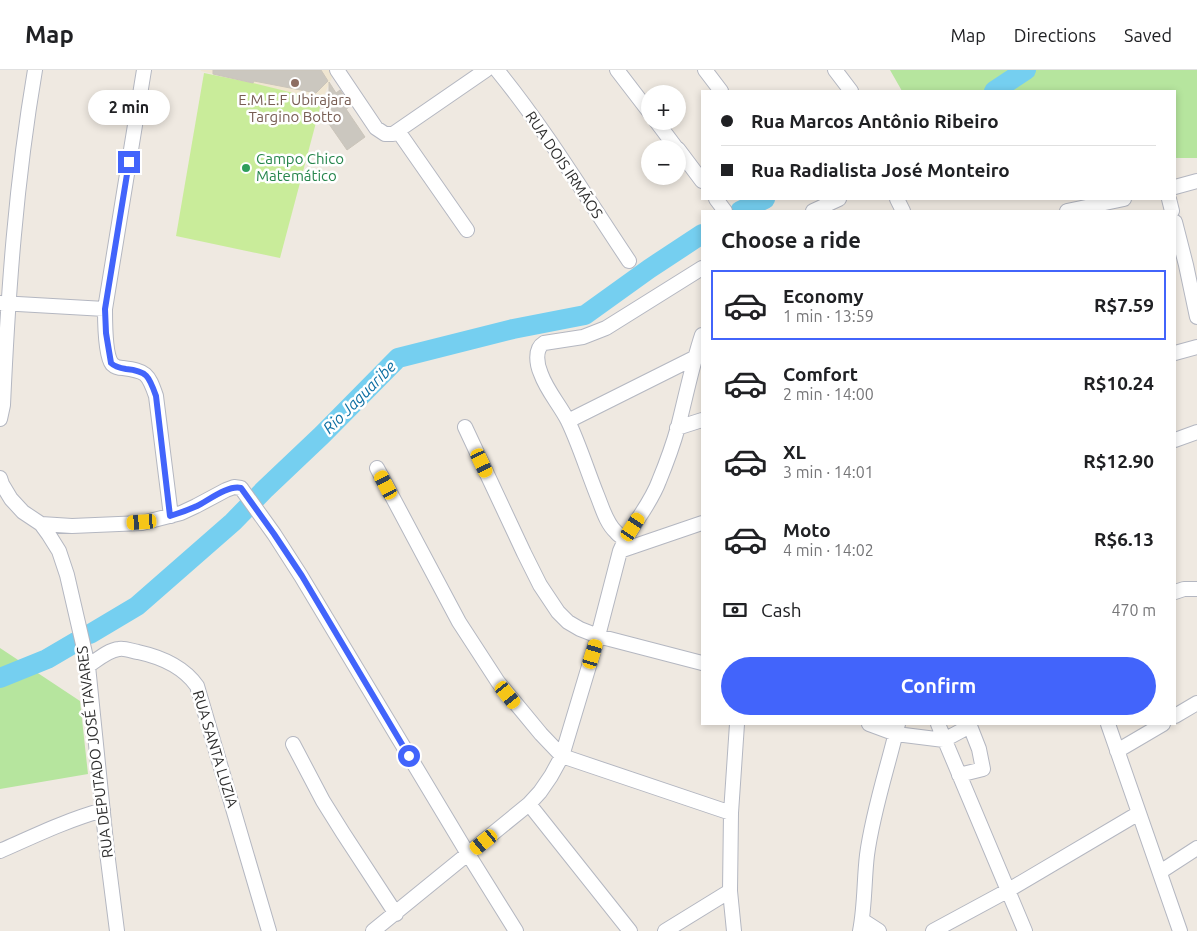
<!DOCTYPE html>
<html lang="en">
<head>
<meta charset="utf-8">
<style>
  body { margin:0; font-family:Ubuntu,sans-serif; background:#f6f6f6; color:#202124; height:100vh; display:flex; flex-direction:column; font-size:19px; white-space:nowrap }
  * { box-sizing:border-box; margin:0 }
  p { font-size:16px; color:#757577 }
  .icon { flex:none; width:28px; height:28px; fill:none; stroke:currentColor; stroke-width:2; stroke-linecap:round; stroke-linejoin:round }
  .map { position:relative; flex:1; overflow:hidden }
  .sheet { position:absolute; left:701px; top:140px; width:475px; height:515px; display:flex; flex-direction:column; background:#fff; border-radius:0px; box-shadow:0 2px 8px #0003 }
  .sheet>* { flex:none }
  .guide { position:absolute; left:701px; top:20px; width:475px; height:110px; border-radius:0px; box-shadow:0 2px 8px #0003; display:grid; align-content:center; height:110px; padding:0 20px; background:#fff }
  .controls { position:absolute; left:641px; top:15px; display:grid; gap:10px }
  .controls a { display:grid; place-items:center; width:45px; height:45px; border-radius:50%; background:#fff; box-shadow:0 2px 8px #0003; font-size:25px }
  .end { position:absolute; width:22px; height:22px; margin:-11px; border:6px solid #4264fb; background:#fff; box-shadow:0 0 0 2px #fff }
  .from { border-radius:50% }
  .bubble { position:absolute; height:35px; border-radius:18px; background:#fff; box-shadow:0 2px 8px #0003; font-size:16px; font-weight:600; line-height:35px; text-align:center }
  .car { position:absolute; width:15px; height:30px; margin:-15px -8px; border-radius:6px; box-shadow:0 0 4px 1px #0007; background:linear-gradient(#f5c518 24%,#345 0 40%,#f5c518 0 76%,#345 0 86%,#f5c518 0) }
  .guide b { display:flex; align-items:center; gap:18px; height:48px; font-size:19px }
  .guide b+b { border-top:1px solid #e0e0e0 }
  .guide i { width:12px; height:12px; background:#202124 }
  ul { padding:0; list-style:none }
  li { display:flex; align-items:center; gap:15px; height:70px; margin:0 10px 8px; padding:0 10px; border:2px solid transparent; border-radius:0px }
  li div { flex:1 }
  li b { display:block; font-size:19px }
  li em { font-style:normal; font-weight:600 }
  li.selected { border-color:#4264fb }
  li>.icon { width:45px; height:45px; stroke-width:1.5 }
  h2 { padding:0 20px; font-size:22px; line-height:60px }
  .pay { display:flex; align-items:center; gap:12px; height:55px; padding:0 20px; font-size:19px }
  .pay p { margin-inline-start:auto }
  .cta { display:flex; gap:10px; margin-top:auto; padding:10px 20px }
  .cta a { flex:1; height:58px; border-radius:30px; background:#4264fb; color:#fff; font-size:20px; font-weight:600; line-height:58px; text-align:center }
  header { display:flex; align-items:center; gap:30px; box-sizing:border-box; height:70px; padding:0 25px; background:#fff; border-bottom:1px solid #e0e0e0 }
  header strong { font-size:24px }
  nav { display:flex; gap:28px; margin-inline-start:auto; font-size:18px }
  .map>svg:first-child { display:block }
  .education { fill:#f0e6d1 }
  .green { fill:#b6e59e }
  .pitch { fill:#c9ec9a }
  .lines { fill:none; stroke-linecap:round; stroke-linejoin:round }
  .river { stroke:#75cff0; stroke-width:20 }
  .building { fill:#cbc7bf; stroke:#cbc5ba }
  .minor-casing { stroke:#b4b7c1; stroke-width:16 }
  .minor { stroke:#fff; stroke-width:14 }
  .route { stroke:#4264fb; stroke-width:6 }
  .education-dot { fill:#8d6e63; stroke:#fff; stroke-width:2 }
  .leisure-dot { fill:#2e9e5b; stroke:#fff; stroke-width:2 }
  .labels { text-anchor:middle; stroke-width:5; stroke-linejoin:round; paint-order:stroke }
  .education-label { font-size:15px; fill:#785e54; stroke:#fff }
  .leisure-label { font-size:15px; fill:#27864d; stroke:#fff; text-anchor:start }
  .street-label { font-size:15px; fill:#2e2e2e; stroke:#fff }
  .water-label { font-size:16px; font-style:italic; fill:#0d6fa3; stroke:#fff }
</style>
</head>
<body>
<header>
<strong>Map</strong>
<nav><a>Map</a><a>Directions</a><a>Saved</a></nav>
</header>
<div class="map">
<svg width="1197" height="861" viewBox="0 0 1197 861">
  <rect width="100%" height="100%" fill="#efe9e1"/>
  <path class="education" d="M 201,0 L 335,0 L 322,30 L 201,1 Z"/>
  <path class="green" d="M 890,0 L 1197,0 L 1197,88 L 1175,88 L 1175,21 L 902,21 Z
    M 0,578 L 80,631 L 88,704 L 0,719 Z"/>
  <path class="pitch" d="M 204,3 L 253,13 L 322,30 L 280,188 L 176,166 Z"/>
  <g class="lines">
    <path class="river" d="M 994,21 L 1026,0
      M 740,141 L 765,129
      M 90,564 L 137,536 L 233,452 L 264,420 L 322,365 L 398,288 L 513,259 L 585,245 L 649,199 L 702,164
      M 0,608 L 47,589 L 76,572"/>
  </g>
  <path class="building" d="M 213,0 L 321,0 L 328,11 L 316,23 L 254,11 L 253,13 L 213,4 Z
    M 329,12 L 336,23 L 340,20 L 351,36 L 346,39 L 365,67 L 347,80 L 329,54 Z"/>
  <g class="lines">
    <defs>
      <path id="minor" d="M 144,0 L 105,239 C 105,251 105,285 112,294 C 115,297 119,298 123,298 C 146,301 148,303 156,326 L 171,446
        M 337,0 L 376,58 L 385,64 L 393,64 L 486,0
        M 497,0 C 546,60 586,127 629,191
        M 617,0 L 650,43
        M 705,0 L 721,21
        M 835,0 L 851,21
        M 656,51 L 677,79
        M 398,61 L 467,160
        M 678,79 L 702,111
        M 1175,117 L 1197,111
        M 716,129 L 725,141
        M 897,129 L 903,141
        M 1169,129 L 1172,141
        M 813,141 L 839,129
        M 1067,141 L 1124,129
        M 1175,152 L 1186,195 L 1197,247
        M 0,233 L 105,239
        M 1175,283 L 1197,277
        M 0,349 L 3,335 C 8,223 16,111 35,0
        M 568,351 L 694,288
        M 465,357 L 524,483 L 540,515 L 558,542 L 568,552 L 580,559 L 598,566 L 702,593
        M 677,358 L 702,350
        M 1175,370 L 1197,362
        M 377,398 L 459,552 L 498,612 L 541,664 L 562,686 L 731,743
        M 0,408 L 2,414 L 11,429 L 23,442 L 41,454 L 49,465 L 59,481 L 67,505 L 88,596 L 107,782 L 117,861
        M 41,454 L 72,456 L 142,453 L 181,443 L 196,436 L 226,420 L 234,417 L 241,418 L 274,464 L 301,506 L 468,784 L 516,861
        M 625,469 C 622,467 618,465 616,462 C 606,453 602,437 597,425 C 587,400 579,374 568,351 C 560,335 547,321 541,304 C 537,295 534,279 544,273 L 583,267 L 606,258 L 702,198
        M 620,481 L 702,453
        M 1175,522 L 1184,519 L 1197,519
        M 88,596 C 97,590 108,580 119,579 C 125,578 132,581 138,582 C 161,587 183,596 197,616 L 269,861
        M 1175,646 L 1197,633
        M 869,654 L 896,664 L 944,670 L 970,656 L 970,654
        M 938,654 L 1025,861
        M 1108,654 L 1180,861
        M 293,674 L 323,731 L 343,763 L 396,844
        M 1117,681 L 1163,654
        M 959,705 L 983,699 L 979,679 L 970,656
        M 529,734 L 630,861
        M 0,781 C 34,766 67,750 103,740
        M 1160,802 L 1197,778
        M 862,850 L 879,861
        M 373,861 L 529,734 L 540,722 L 551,706 L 562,686 L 598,566 L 620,481 C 630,456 650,436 659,411 C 666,394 673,375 678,357 C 686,326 692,295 702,265
        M 665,861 L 730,821
        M 734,861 L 730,821 L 731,743 L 737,654
        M 860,861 C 865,836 864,810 867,785 C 873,740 888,697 898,654
        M 933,861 L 1007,821 L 1139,743"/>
    </defs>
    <use href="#minor" class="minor-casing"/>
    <use href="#minor" class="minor"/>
  </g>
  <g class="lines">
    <path class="route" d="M 129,92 L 105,239 L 106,263 L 111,293 C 115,297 120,298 126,299 C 147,301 149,306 156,326 L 170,446 C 180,443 188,440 197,436 C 209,430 228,415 241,418 L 274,464 L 302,506 L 409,686"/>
  </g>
  <circle class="education-dot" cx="295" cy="13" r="5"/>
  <circle class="leisure-dot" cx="246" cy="98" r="5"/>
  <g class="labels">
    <g class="education-label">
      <text x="295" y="35">E.M.E.F Ubirajara<tspan x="295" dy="17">Targino Botto</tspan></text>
    </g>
    <g class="leisure-label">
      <text x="256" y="94">Campo Chico<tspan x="256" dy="17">Matemático</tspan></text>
    </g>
    <g class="street-label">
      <text transform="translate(564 95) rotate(56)" y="5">RUA DOIS IRMÃOS</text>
      <text transform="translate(215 679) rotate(73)" y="5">RUA SANTA LUZIA</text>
      <text transform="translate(95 682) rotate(-97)" y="5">RUA DEPUTADO JOSÉ TAVARES</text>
    </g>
    <g class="water-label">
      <text transform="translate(359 327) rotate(-45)" y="6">Rio Jaguaribe</text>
    </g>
  </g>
</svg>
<div class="controls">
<a>+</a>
<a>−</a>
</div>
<i class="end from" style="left:409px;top:686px"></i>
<i class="end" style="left:129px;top:92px"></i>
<div class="bubble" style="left:88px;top:20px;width:82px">2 min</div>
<i class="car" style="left:482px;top:393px;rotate:155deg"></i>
<i class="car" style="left:386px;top:415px;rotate:332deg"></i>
<i class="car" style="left:142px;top:452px;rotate:266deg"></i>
<i class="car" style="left:633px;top:457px;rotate:33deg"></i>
<i class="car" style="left:593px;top:584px;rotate:17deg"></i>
<i class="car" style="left:508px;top:625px;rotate:141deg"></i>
<i class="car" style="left:484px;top:772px;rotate:231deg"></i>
<div class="guide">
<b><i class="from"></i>Rua Marcos Antônio Ribeiro</b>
<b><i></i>Rua Radialista José Monteiro</b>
</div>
<section class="sheet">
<h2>Choose a ride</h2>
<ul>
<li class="selected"><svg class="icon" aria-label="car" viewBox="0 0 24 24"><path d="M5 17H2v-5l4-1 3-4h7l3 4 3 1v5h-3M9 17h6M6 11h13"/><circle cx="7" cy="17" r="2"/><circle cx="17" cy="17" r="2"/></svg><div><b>Economy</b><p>1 min · 13:59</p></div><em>R$7.59</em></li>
<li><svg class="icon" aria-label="car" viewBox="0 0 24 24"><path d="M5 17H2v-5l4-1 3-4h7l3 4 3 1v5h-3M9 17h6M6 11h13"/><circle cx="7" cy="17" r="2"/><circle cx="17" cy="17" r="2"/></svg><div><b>Comfort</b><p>2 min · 14:00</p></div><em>R$10.24</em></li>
<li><svg class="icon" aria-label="car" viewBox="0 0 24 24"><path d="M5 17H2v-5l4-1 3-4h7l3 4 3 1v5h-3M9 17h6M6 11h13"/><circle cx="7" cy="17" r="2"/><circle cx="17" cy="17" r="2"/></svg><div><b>XL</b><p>3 min · 14:01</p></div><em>R$12.90</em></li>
<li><svg class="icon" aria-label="car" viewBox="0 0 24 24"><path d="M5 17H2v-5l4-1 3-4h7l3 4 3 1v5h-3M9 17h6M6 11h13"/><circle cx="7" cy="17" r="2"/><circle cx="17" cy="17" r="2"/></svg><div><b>Moto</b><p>4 min · 14:02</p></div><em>R$6.13</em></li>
</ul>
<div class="pay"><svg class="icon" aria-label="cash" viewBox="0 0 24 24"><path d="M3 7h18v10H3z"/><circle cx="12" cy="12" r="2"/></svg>Cash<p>470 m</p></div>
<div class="cta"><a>Confirm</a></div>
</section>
</div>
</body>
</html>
